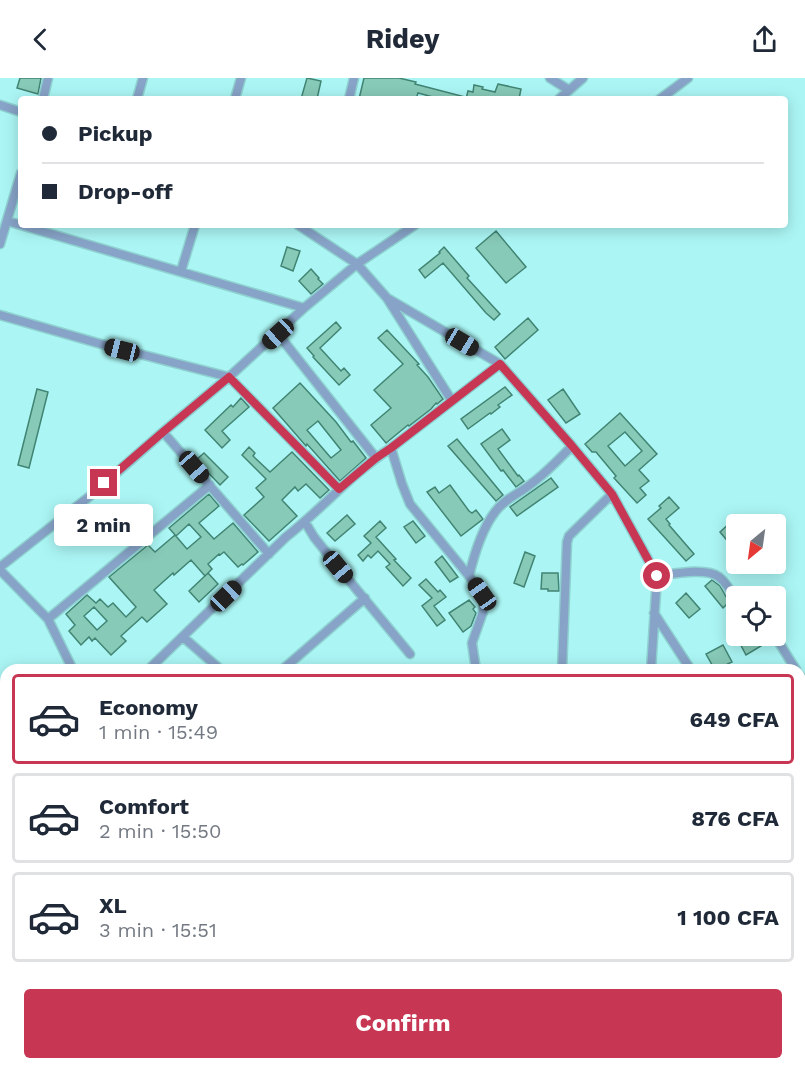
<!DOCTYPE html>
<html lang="en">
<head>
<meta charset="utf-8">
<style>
  body { margin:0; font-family:"Work Sans",sans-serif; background:#f2f2f3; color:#1f2937; height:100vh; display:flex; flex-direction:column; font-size:22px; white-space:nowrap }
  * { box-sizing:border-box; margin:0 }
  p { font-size:20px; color:#747a83 }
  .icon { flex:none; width:33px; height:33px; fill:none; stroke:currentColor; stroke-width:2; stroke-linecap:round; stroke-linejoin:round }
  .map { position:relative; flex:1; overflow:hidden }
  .side { position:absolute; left:0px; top:586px; width:806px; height:406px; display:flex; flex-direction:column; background:#fff; border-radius:18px 18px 0 0; box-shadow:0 3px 15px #0003 }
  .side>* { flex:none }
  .hud { position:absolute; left:18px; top:18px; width:770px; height:132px; border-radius:6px; box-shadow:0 3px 15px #0003; display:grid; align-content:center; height:132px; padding:0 24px; background:#fff }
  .needle { width:39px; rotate:209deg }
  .buttons { position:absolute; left:726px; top:436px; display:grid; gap:12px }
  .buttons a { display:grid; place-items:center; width:60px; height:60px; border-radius:6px; background:#fff; box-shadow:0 3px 15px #0003; font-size:30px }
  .end { position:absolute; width:27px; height:27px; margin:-14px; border:8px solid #c73753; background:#fff; box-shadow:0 0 0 3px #fff }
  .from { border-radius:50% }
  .bubble { position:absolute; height:42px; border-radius:6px; background:#fff; box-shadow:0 3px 15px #0003; font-size:20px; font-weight:700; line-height:42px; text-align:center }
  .car { position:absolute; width:18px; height:36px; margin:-18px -9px; border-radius:8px; box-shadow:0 0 4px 2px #0007; background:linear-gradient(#222 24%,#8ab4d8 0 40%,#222 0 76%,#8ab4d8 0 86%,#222 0) }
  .hud b { display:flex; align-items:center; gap:21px; height:57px; font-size:22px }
  .hud b+b { border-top:2px solid #e0e1e3 }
  .hud i { width:15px; height:15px; background:#1f2937 }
  ul { padding:10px 0 0; list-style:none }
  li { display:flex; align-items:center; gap:18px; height:90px; margin:0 12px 9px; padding:0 12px; border:3px solid #e0e1e3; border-radius:6px }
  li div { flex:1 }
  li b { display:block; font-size:22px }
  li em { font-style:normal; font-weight:700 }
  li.selected { border-color:#c73753 }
  li>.icon { width:54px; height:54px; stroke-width:1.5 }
  .button { display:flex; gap:12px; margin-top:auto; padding:12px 24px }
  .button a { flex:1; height:69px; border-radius:6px; background:#c73753; color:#fff; font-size:24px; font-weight:700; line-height:69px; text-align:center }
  header { display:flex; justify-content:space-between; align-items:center; height:78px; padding:0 24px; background:#fff; font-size:27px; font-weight:700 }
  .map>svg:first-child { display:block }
  .building { fill:#87cab7; stroke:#428473; stroke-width:1.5; fill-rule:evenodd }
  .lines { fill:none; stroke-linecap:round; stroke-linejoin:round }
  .street-casing { stroke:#8ed1d0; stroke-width:11 }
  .street { stroke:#87a3c7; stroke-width:8 }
  .route { stroke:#c73753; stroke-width:8 }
</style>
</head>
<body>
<header><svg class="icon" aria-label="back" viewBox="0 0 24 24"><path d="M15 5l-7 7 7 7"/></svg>Ridey<svg class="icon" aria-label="share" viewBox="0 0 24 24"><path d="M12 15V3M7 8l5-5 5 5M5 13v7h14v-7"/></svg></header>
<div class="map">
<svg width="805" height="992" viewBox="0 0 805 992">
  <rect width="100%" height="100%" fill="#abf6f5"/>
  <path class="building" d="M 20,0 L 41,0 L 38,16 L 17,10 Z
    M 307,0 L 321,3 L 317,21 L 301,21 Z
    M 364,0 L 399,0 L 416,4 L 415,6 L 465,19 L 464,21 L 433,21 L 433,19 L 418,15 L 416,21 L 402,21 L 396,19 L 395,21 L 359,21 Z
    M 498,6 L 521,11 L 519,21 L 466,21 L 468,13 L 473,14 L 474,7 L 483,9 L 482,11 L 495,14 Z
    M 496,153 L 526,189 L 506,205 L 476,170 Z
    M 287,169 L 300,173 L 293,193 L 281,188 Z
    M 444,169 L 469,198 L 467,200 L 500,236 L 494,242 L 486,235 L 443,185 L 425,200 L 419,192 L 440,175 L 439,174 Z
    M 311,191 L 319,200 L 318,201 L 323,206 L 311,216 L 299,203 Z
    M 528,240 L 538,252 L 505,281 L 495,269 Z
    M 336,244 L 341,250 L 320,270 L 341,293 L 344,290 L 350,297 L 339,307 L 313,279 L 314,278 L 307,270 Z
    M 387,252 L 419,286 L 417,287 L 428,299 L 443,321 L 437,326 L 436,325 L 431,331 L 409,348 L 408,347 L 386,365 L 371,347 L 391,330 L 374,312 L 403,286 L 378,260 Z
    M 300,305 L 336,344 L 351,364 L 353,363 L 366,380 L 340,403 L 307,366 L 306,368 L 273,330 ZM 318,343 L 341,372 L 331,380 L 307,352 Z
    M 505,309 L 512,317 L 498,327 L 500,329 L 491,336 L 490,335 L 468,351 L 461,341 Z
    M 37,311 L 48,314 L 29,390 L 18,387 Z
    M 563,311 L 580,336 L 566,345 L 548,322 Z
    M 241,320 L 249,329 L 222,353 L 230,362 L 222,370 L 205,352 L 231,327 L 233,329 Z
    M 620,335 L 657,376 L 639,392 L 649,403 L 640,410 L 646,417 L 637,425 L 614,400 L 616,398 L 596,374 L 592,374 L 585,366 ZM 625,354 L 642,373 L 625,388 L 608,368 Z
    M 502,351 L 510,362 L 498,371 L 518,398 L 519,397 L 524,403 L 516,409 L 503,392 L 501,393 L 481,366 Z
    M 457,361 L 503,417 L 496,423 L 448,368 Z
    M 249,369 L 255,375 L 253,378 L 270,394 L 292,374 L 329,412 L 320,420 L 306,406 L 298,413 L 295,409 L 282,422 L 297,438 L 269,463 L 244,437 L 264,419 L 256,410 L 266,401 L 242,377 Z
    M 204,375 L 228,399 L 220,407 L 196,382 Z
    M 551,400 L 558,409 L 517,438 L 510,429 Z
    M 450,407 L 469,433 L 472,435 L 476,432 L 483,441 L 461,458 L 427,414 L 435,409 L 439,415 Z
    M 209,416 L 219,428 L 199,445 L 214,461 L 233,445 L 258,474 L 243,487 L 242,486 L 238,489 L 224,474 L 220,477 L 219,476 L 208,486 L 212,491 L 205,498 L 191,482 L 174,497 L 173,495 L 154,512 L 167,526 L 147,544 L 142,539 L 121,558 L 126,563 L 111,577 L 95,560 L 92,563 L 89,559 L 81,567 L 69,553 L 75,547 L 66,536 L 87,517 L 96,525 L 100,521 L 108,529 L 113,525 L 126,539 L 136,529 L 109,499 L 148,467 L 155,474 L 175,457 L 187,471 L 201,459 L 189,446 L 176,458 L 169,450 ZM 94,529 L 107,543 L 97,552 L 84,538 Z
    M 669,419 L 679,430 L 666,441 L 670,446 L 669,447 L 694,476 L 686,483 L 648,441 L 661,430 L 659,428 Z
    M 347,437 L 355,446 L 335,463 L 327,455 Z
    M 733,442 L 736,446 L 736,473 L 720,454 Z
    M 380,443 L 386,450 L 376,459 L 396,481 L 394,482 L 411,500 L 403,508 L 386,489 L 390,486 L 378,473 L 371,480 L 368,477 L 363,483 L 358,477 L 371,465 L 364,458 Z
    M 413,443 L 425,458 L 416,465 L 404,449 Z
    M 525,474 L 535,478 L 524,509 L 514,505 Z
    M 442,478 L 458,499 L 450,504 L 435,484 Z
    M 208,495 L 218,506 L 199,524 L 189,513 Z
    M 542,495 L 558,495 L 559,513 L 548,513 L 548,511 L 541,511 Z
    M 426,501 L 438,514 L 440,512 L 446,519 L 434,528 L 445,542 L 437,548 L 422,528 L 432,520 L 419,507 Z
    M 712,502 L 720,508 L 729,524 L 723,530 L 705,508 Z
    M 686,515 L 700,531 L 689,540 L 676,525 Z
    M 469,522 L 475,529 L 473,531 L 476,535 L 471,548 L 463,554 L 449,535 Z
    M 736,558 L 756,558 L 761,568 L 746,577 Z
    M 723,567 L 732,584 L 715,592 L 706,576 Z"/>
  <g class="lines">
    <defs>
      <path id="street" d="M 550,0 L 569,12
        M 43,21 L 48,0
        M 137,21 L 143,0
        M 235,21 L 241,0
        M 349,21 L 354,0
        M 559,21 L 583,0
        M 660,21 L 688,0
        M 0,27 L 21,34
        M 7,143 L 304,230
        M 298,147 L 357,186 L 387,220 L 452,323
        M 0,166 L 21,95
        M 181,193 L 195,147
        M 0,237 L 101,266 L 229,299 L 339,411
        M 278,256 L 376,380
        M 500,286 L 572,368 L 612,416 L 657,498 L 651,592
        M 163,354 L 269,476
        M 391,370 L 402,406 L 410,426 L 469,498 L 482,516 L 484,525 L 483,534 L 472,565 L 476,592
        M 305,444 L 314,459 L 338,489 L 410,576
        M 0,489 L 90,418 L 163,354 L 229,299 L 304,230 L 357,186 L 415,147
        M 0,492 L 48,541 L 73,592
        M 469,498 C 474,477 481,452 495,434 C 504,421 519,416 531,406 C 546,395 559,381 572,368
        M 657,498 C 673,496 706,489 719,499 C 727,505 732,515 736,523
        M 654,535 L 691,592
        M 48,541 L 210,407
        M 775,558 L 796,592
        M 183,559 L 221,592
        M 148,592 L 286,459 C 322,431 352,395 391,370 L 500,286 L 387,220
        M 282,592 L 365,520
        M 562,592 L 567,464 L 569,458 L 575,452 L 612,416
        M 800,598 L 805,607
        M 0,758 L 6,744
        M 800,794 L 805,805
        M 0,867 L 6,862
        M 0,939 L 6,945
        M 64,987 L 75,987
        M 287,987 L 291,992
        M 387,987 L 390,992
        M 530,987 L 530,992
        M 579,987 L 579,992
        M 654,987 L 655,992
        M 779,987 L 782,992
        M 314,992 L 320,987"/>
    </defs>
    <use href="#street" class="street-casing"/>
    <use href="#street" class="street"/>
  </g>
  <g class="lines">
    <path class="route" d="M 104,405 L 163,354 L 229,299 L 339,411 L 376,380 L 391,370 L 500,286 L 572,368 L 612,416 L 657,498"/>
  </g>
</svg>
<div class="buttons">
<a><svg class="needle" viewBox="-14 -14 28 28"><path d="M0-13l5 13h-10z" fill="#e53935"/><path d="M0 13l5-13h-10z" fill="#747a83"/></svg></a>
<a><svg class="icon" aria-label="locate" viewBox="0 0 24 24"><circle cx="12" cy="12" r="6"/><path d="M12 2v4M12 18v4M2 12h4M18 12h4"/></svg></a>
</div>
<i class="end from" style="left:657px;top:498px"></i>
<i class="end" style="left:104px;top:405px"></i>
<div class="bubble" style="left:54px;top:426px;width:99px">2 min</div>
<i class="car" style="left:278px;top:256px;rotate:228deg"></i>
<i class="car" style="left:462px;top:264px;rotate:121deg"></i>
<i class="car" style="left:122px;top:272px;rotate:284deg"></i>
<i class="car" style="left:194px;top:389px;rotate:139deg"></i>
<i class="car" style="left:338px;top:489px;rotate:140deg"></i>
<i class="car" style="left:482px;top:516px;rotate:325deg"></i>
<i class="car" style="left:226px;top:518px;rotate:46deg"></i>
<div class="hud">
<b><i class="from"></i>Pickup</b>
<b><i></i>Drop-off</b>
</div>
<section class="side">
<ul>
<li class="selected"><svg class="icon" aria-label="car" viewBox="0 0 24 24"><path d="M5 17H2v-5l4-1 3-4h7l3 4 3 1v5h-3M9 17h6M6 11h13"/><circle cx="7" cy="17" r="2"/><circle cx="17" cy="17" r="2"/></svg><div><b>Economy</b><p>1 min · 15:49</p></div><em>649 CFA</em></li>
<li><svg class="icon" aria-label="car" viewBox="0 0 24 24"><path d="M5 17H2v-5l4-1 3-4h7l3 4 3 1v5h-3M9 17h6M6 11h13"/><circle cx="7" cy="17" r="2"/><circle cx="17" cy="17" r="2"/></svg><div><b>Comfort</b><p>2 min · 15:50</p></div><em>876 CFA</em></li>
<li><svg class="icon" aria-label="car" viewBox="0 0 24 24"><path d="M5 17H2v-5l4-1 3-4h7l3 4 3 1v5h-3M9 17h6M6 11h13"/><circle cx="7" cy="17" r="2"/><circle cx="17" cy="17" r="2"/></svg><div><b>XL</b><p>3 min · 15:51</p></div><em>1 100 CFA</em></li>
</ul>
<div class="button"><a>Confirm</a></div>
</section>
</div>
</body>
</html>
